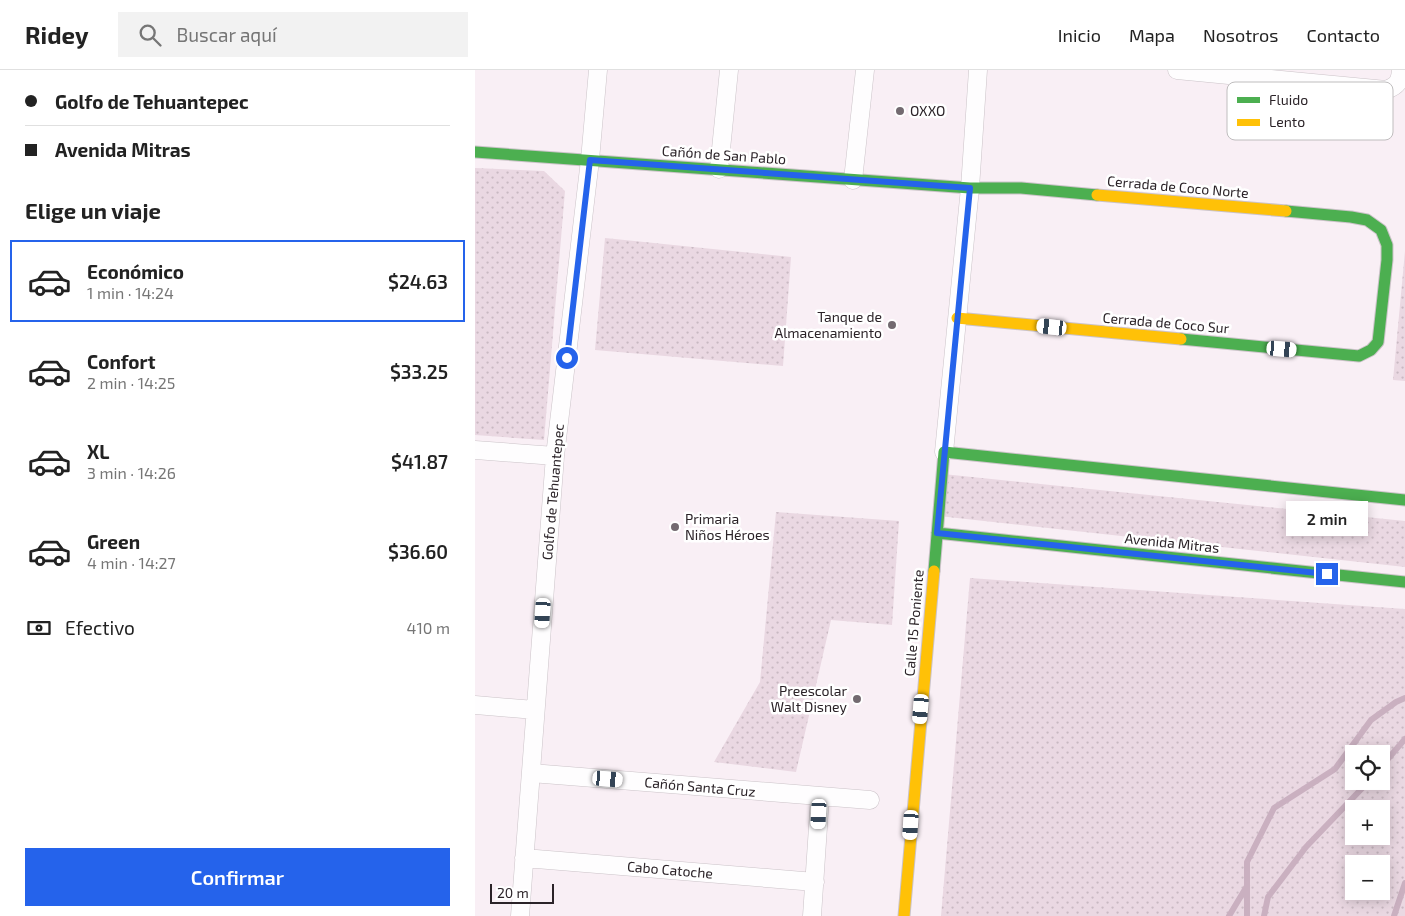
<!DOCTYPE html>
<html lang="es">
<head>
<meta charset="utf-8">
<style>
  body { margin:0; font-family:"Exo 2",sans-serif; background:#f2f2f2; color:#222; height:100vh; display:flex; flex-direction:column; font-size:19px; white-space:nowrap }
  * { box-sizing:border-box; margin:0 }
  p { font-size:16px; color:#767676 }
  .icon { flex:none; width:28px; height:28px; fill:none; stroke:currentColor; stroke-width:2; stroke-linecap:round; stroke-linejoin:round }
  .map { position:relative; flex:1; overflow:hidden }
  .details { display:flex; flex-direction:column; background:#fff; width:475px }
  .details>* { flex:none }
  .guide { display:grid; align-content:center; height:110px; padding:0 25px; background:#fff }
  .controls { position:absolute; left:870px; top:675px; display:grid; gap:10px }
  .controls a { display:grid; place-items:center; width:45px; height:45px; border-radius:0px; background:#fff; box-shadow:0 2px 12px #0003; font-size:25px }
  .scale { position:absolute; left:15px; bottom:12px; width:64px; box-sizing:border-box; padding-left:5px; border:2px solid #2b2328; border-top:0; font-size:14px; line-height:18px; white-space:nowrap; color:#2b2328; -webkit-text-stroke:4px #fff; paint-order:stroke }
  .end { position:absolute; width:22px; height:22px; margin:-11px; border:6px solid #2563eb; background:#fff; box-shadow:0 0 0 2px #fff }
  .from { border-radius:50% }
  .bubble { position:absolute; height:35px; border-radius:0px; background:#fff; box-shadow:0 2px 12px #0003; font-size:16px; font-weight:600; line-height:35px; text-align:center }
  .car { position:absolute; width:15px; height:30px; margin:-15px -8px; border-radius:6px; box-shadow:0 0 4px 1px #0007; background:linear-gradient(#fff 24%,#345 0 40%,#fff 0 76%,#345 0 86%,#fff 0) }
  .guide b { display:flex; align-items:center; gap:18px; height:48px; font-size:19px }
  .guide b+b { border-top:1px solid #e0e0e0 }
  .guide i { width:12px; height:12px; background:#222 }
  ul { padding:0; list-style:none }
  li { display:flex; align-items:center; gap:15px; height:82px; margin:0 10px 8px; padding:0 15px; border:2px solid transparent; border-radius:0px }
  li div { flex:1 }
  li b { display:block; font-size:19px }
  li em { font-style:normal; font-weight:600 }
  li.selected { border-color:#2563eb }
  li>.icon { width:45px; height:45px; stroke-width:1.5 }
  h2 { padding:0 25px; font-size:22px; line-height:60px }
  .pay { display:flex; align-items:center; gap:12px; height:55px; padding:0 25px; font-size:19px }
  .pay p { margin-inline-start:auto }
  .action { display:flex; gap:10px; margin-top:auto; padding:10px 25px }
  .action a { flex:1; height:58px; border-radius:0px; background:#2563eb; color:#fff; font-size:20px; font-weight:600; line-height:58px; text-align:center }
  header { display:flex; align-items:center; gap:30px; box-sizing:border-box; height:70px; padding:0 25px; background:#fff; border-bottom:1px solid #e0e0e0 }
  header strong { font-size:24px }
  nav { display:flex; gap:28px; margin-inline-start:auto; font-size:18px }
  .search { width:350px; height:45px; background:#f2f2f2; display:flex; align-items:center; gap:12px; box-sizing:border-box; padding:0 18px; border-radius:0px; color:#767676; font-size:19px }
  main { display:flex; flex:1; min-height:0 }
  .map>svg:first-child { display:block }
  .green { fill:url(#green-dots); fill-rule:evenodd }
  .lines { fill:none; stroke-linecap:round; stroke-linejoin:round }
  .stream { stroke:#cab0c0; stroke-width:6 }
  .street-casing { stroke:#cbc3c8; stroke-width:19 }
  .fast-casing { stroke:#cbc3c8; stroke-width:13 }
  .slow-casing { stroke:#cbc3c8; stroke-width:13 }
  .street { stroke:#fefdfe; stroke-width:18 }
  .fast { stroke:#4caf50; stroke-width:11 }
  .slow { stroke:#ffc107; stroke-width:11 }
  .route { stroke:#2563eb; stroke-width:6 }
  .poi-dot { fill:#736a70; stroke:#fff; stroke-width:2 }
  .labels { text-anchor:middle; stroke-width:5; stroke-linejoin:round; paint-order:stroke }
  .poi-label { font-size:14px; fill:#2b2328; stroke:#fff; text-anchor:start }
  .street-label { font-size:14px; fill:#2b2328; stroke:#fff }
  .key { fill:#fff; stroke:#bfbdbe; stroke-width:1 }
  .key-label { font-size:14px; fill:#2b2328 }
</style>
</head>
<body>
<header>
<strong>Ridey</strong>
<div class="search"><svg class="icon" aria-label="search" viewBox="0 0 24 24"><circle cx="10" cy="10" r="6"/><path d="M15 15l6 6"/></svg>Buscar aquí</div>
<nav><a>Inicio</a><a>Mapa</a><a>Nosotros</a><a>Contacto</a></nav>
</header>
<main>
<section class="details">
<div class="guide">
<b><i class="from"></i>Golfo de Tehuantepec</b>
<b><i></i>Avenida Mitras</b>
</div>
<h2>Elige un viaje</h2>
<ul>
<li class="selected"><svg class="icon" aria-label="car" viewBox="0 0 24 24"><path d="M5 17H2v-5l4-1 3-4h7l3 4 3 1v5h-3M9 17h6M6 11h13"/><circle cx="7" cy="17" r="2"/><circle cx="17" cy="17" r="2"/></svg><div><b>Económico</b><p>1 min · 14:24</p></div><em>$24.63</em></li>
<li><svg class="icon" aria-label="car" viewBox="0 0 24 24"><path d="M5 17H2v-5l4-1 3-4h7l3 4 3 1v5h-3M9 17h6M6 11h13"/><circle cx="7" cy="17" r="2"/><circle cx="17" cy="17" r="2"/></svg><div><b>Confort</b><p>2 min · 14:25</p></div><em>$33.25</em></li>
<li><svg class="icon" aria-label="car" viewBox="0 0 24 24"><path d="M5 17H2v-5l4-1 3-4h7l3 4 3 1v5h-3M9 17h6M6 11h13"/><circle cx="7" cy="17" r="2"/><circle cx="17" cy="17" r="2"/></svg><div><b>XL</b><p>3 min · 14:26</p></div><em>$41.87</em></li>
<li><svg class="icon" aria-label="car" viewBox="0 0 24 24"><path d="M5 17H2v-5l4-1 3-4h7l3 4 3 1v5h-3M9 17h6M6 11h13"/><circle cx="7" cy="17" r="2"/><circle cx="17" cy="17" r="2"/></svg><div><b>Green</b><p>4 min · 14:27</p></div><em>$36.60</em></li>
</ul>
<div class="pay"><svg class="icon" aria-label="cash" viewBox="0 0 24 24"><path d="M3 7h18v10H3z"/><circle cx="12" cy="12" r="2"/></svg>Efectivo<p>410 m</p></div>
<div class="action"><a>Confirmar</a></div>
</section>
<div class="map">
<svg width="930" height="846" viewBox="0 0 930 846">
  <defs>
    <pattern id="green-dots" width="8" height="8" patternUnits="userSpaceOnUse" patternTransform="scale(1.25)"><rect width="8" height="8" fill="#ead8e2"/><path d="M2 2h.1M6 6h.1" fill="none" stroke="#c9b9c2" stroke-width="1.8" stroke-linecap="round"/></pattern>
  </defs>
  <rect width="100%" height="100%" fill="#f9eff5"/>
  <path class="green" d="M 0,98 L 69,101 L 90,121 L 69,370 L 0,365 Z
    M 130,168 L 316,187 L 308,296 L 120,280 Z
    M 930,181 L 930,311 L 918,310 Z
    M 468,404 L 930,451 L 930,497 L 464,446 Z
    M 301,442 L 424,451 L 417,555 L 356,550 L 321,702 L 239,692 L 285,612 Z
    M 495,508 L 930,539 L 930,846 L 466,846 ZM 879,684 L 906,684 L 906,711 L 879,711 ZM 879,739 L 906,739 L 906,766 L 879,766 ZM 879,794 L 906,794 L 906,821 L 879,821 Z"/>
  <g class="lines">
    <path class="stream" d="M 906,697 L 930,669
      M 754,846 L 772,816
      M 772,846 L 772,792 L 799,738 L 860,699 L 896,650 L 921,632 L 930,628
      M 789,846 L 793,827 L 831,777 L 894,711
      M 919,846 L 930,813"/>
    <defs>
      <path id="street" d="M 702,0 L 911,20 C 922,16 925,12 926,0
        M 244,99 L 254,0
        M 378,110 L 390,0
        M 0,380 L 80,386
        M 469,382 L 495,118 L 503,0
        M 0,635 L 60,640
        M 56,703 L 395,730
        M 49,788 L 340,812
        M 45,846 L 80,386 L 115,90 L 123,0
        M 337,846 L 345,727"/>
      <path id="fast" d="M 0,82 L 495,118 L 546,118 L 622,125
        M 706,269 L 884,286 L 896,280 L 903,272 L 912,190 L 912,175 L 906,160 L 892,150 L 876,147 L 811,141
        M 462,463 L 930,512
        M 459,501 L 469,382 L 930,430"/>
      <path id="slow" d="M 622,125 L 811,141
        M 482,248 L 706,269
        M 429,846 L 459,501"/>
    </defs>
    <use href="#street" class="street-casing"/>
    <use href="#fast" class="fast-casing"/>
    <use href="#slow" class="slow-casing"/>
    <use href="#street" class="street"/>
    <use href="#fast" class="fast"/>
    <use href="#slow" class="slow"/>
  </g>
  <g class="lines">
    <path class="route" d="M 92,288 L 115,90 L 495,118 L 462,463 L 852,504"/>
  </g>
  <g class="poi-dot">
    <circle cx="425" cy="41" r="5"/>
    <circle cx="417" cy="255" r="5"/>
    <circle cx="200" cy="457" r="5"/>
    <circle cx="382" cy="629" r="5"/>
  </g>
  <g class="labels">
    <g class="poi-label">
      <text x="435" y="46">OXXO</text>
      <text x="407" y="252" text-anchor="end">Tanque de<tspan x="407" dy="16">Almacenamiento</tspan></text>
      <text x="210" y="454">Primaria<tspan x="210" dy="16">Niños Héroes</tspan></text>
      <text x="372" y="626" text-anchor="end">Preescolar<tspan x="372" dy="16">Walt Disney</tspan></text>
    </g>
    <g class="street-label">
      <text transform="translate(249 85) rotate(4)" y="5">Cañón de San Pablo</text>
      <text transform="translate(703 117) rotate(5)" y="5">Cerrada de Coco Norte</text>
      <text transform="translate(691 253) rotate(5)" y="5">Cerrada de Coco Sur</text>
      <text transform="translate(78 422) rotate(-85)" y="5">Golfo de Tehuantepec</text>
      <text transform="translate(697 473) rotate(6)" y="5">Avenida Mitras</text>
      <text transform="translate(439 553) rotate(-85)" y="5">Calle 15 Poniente</text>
      <text transform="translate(225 717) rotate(5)" y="5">Cañón Santa Cruz</text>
      <text transform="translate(195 800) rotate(5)" y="5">Cabo Catoche</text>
    </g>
  </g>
  <rect x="752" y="12" width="166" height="58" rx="8" class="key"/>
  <rect x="762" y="27" width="23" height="6" fill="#4caf50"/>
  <rect x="762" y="49" width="23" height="7" fill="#ffc107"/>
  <g class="key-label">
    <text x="794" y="35">Fluido</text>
    <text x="794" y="57">Lento</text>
  </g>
</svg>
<div class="controls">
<a><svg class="icon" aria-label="locate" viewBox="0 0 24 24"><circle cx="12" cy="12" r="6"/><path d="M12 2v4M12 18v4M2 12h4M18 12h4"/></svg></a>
<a>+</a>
<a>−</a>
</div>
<div class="scale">20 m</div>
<i class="end from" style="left:92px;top:288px"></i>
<i class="end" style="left:852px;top:504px"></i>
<div class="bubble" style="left:811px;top:431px;width:82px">2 min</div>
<i class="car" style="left:577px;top:257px;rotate:276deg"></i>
<i class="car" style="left:807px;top:279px;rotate:95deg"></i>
<i class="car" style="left:68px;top:543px;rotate:184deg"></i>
<i class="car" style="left:446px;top:639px;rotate:185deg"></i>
<i class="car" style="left:133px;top:709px;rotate:95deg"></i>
<i class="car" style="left:344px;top:744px;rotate:183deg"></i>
<i class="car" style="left:436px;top:755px;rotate:184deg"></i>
</div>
</main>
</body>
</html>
